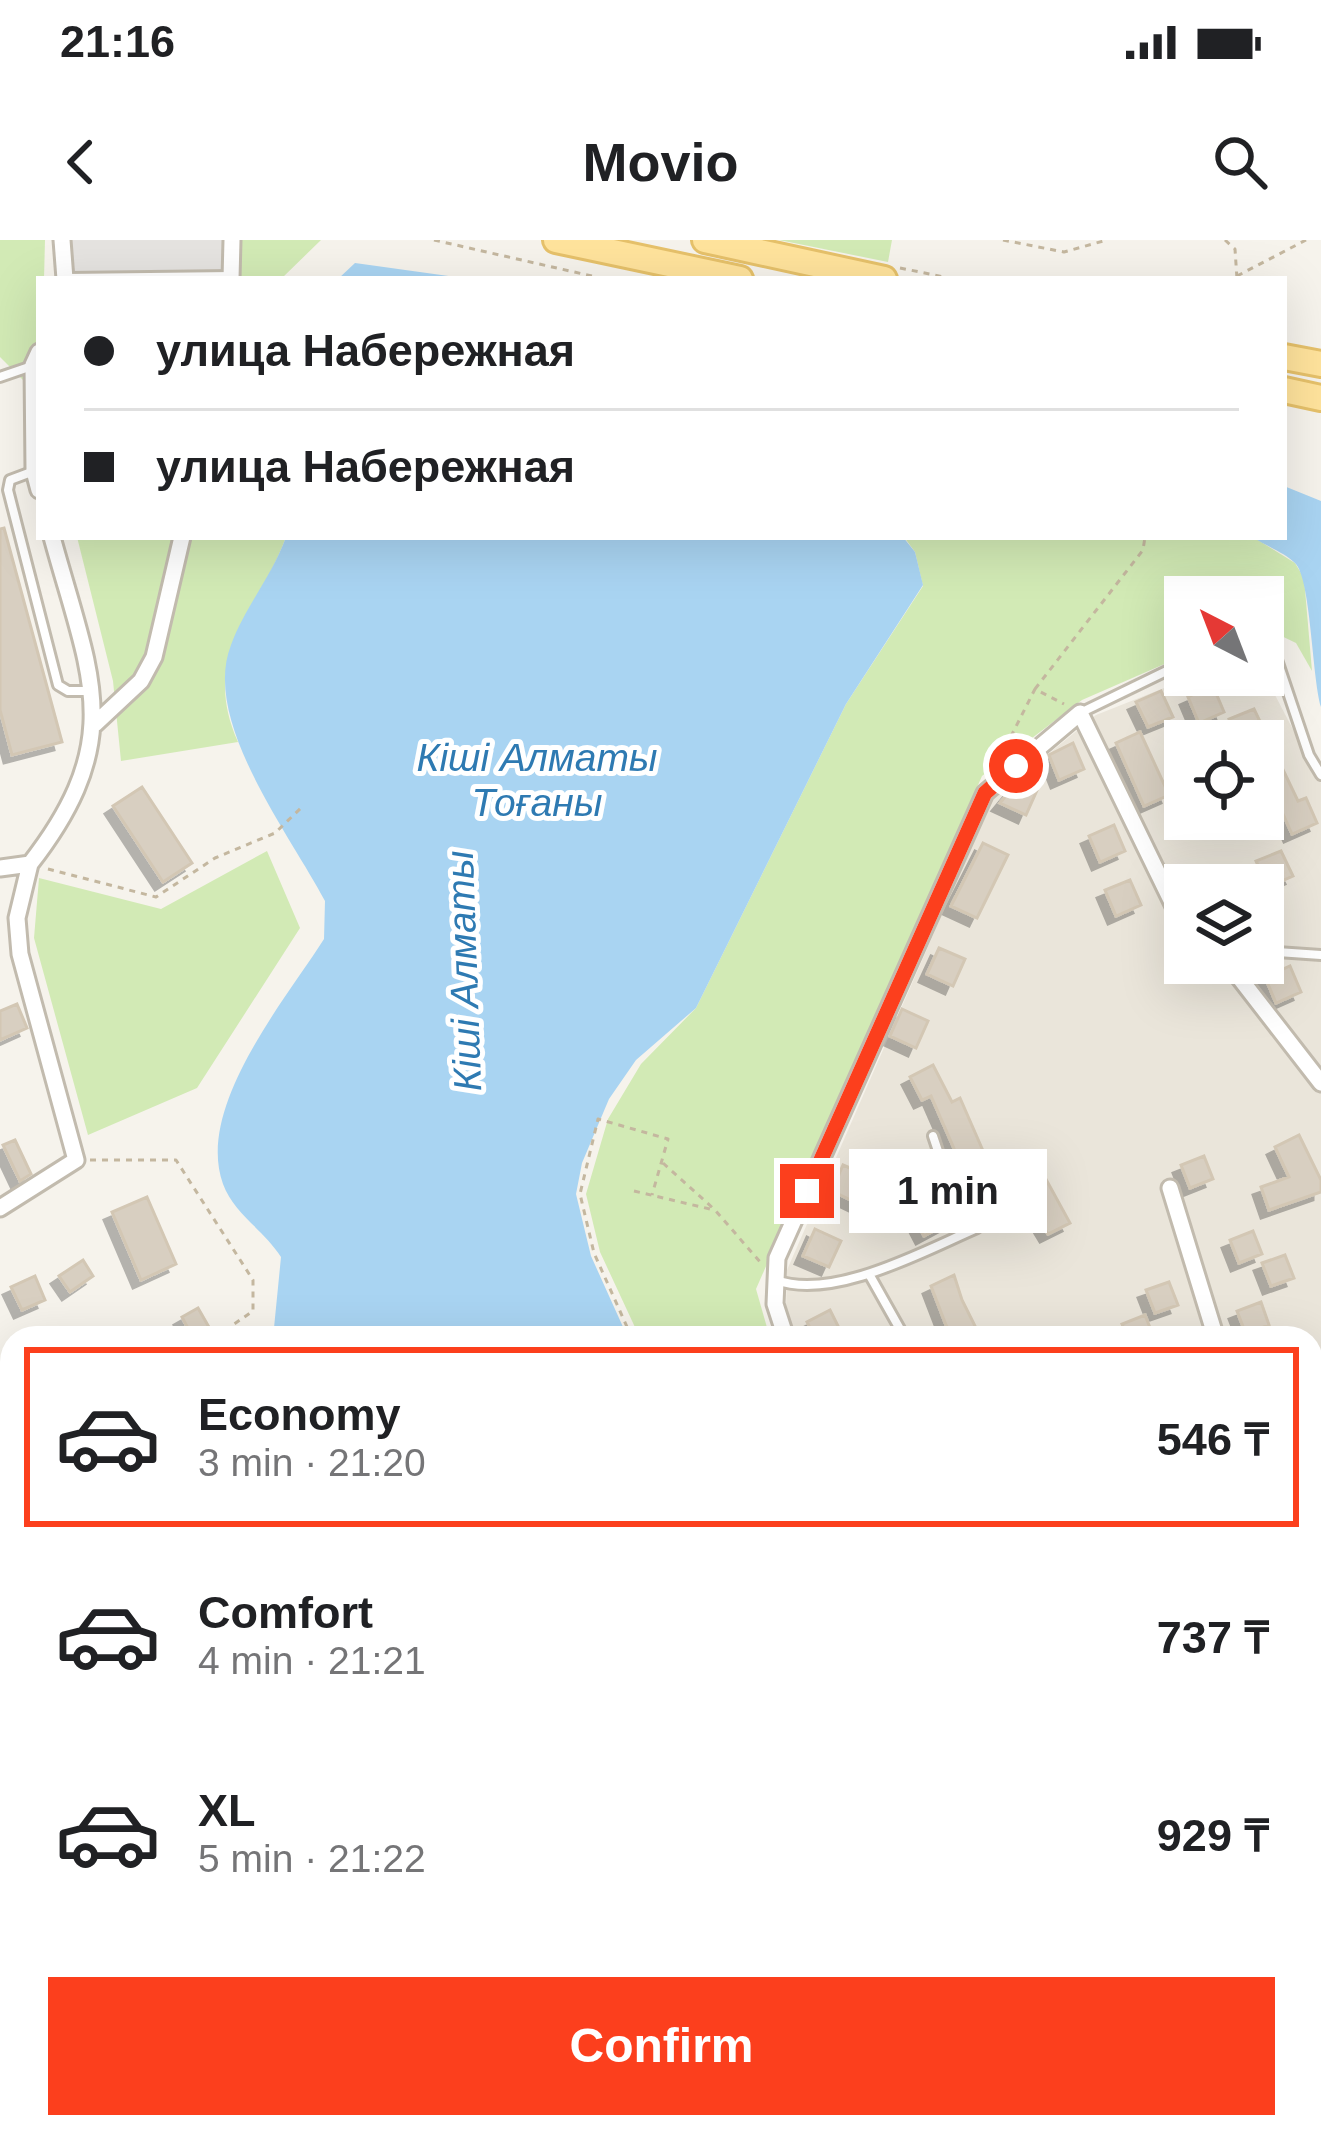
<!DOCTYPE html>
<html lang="en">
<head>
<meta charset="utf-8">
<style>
  body { margin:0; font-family:Helvetica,sans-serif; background:#f6f6f6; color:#202124; height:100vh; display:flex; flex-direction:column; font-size:45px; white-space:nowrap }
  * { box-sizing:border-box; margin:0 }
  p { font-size:39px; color:#757577 }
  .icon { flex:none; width:66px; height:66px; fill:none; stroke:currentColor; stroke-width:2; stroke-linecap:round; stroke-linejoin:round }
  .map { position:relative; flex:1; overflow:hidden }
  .sheet { position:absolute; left:0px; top:1086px; width:1323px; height:813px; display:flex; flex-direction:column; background:#fff; border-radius:36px 36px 0 0; box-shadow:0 12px 48px #0002 }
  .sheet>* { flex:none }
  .hud { position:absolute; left:36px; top:36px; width:1251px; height:264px; border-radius:0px; box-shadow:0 12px 48px #0002; display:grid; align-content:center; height:264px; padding:0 48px; background:#fff }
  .needle { width:78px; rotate:318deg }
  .controls { position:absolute; left:1164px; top:336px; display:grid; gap:24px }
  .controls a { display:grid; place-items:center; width:120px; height:120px; border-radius:0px; background:#fff; box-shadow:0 12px 48px #0002; font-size:60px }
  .end { position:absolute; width:54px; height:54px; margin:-27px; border:15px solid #fc3f1d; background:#fff; box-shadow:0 0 0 6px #fff }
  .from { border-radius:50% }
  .bubble { position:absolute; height:84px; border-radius:0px; background:#fff; box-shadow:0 12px 48px #0002; font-size:39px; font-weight:600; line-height:84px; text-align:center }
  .hud b { display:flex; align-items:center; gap:42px; height:114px; font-size:45px }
  .hud b+b { border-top:3px solid #e0e0e0 }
  .hud i { width:30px; height:30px; background:#202124 }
  ul { padding:21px 0 0; list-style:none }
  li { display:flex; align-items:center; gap:36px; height:180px; margin:0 24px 18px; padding:0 24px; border:6px solid transparent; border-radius:0px }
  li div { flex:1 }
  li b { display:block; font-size:45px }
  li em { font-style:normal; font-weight:600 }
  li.selected { border-color:#fc3f1d }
  li>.icon { width:108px; height:108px; stroke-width:1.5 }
  .primary-button { display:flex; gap:24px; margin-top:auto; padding:24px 48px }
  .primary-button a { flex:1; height:138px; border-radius:0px; background:#fc3f1d; color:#fff; font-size:48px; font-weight:600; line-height:138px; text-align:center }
  .status { display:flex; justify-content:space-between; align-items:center; height:84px; padding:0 60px; background:#fff; direction:ltr }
  .status svg { height:33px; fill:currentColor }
  header { display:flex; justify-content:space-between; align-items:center; height:156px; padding:0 48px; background:#fff; font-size:54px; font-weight:600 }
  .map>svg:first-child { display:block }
  .residential { fill:#eae5da; fill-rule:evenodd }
  .green { fill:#d2eab5 }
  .parking { fill:#e5e3e0 }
  .water { fill:#a9d4f2 }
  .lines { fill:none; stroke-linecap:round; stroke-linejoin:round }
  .river { stroke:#a9d4f2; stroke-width:30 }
  .building { fill:#d8cfc1; stroke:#d3c7b4; stroke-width:3; filter:url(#shadow) }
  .service-casing { stroke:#c2bbae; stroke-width:14 }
  .minor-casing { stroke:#c2bbae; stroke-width:21 }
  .primary-casing { stroke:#e6c16a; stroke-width:30 }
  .path { stroke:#c4b79f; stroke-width:3; stroke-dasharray:6 6; stroke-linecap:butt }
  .service { stroke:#fff; stroke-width:8 }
  .minor { stroke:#fff; stroke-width:15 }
  .primary { stroke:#ffe39c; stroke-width:24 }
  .route { stroke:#fc3f1d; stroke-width:15 }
  .labels { text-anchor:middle; stroke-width:10; stroke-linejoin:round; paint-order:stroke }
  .water-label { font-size:39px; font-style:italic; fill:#2e7ab2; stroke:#fff }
</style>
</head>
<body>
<div class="status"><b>21:16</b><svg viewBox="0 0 49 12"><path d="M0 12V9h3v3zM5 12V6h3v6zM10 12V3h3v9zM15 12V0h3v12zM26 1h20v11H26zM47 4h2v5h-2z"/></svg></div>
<header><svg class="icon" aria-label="back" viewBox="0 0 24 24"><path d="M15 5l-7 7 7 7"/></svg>Movio<svg class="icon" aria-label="search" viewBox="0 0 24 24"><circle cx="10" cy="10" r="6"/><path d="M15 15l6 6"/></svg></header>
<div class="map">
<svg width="1321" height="1898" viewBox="0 0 1321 1898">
  <defs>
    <filter id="shadow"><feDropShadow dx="-8" dy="8" stdDeviation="0" flood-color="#0004"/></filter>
  </defs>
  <rect width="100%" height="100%" fill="#f6f3ec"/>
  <path class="residential" d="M 1263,432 L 1321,543 L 1321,1898 L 561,1898 L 557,1887 L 1311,1887 L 1311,1098 L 796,1098 L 786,1068 L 787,1030 L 992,560 L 1096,475 L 1197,435 ZM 1185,501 L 1263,501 L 1263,579 L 1185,579 ZM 1185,645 L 1263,645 L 1263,723 L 1185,723 Z"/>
  <path class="green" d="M 0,0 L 45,0 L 44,39 L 39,39 L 39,156 L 0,117 Z
    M 239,0 L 321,0 L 281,39 L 237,39 Z
    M 779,0 L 892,0 L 888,22 Z
    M 77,297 L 286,297 C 258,373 199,415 238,502 L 121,521 L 113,441 Z
    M 904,297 L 1253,297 L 1295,323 L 1304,338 L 1312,431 L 1296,403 L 1263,387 L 1263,357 L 1185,357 L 1185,415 L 1082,460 L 982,536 L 756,1049 L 770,1098 L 640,1098 L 600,1012 L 586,954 L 608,879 L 641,824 L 696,768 L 846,464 L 923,346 L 915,312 Z
    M 267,611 L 300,688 L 197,848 L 88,895 L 34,698 L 39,638 L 161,669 Z
    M 71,1887 L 153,1887 L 154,1898 L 70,1898 Z
    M 180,1887 L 501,1887 L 500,1898 L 181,1898 Z"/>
  <path class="parking" d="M 65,0 L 233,0 L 229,39 L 69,39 Z"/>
  <path class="water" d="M 355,23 L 470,39 L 338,39 Z
    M 1284,246 L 1321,261 L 1321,467 C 1312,437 1311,338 1295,323 C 1284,312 1265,306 1253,297 L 1284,297 Z
    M 286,297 L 903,297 L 915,312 L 923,345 L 846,464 L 696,768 L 636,820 L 609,859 L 582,923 L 576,954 L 591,1016 L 628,1098 L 273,1098 L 281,1017 C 264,990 234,974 223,944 C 195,867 286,759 324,699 L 325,661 C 290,594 201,481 231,405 C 245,367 272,336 286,297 Z"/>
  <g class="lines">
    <path class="river" d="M 166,1887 L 167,1898"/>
  </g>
  <path class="building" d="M 4,288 L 62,502 L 12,515 L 0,470 L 0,289 Z
    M 1213,446 L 1224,472 L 1199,483 L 1188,457 Z
    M 1161,451 L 1173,477 L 1148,487 L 1136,462 Z
    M 1254,469 L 1298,561 L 1306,558 L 1317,583 L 1292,594 L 1271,547 L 1263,551 L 1263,501 L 1238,501 L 1229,479 Z
    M 1140,492 L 1169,555 L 1144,566 L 1116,503 Z
    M 1073,503 L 1084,529 L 1059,540 L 1049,515 Z
    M 1019,540 L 1038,548 L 1026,575 L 1000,563 Z
    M 142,547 L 192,623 L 163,642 L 113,566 Z
    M 1114,585 L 1125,611 L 1100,622 L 1089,596 Z
    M 983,603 L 1008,615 L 977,678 L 951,666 Z
    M 1281,611 L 1293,636 L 1268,647 L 1256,621 Z
    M 1130,640 L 1141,665 L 1116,676 L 1105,650 Z
    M 939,708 L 965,719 L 953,746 L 927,734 Z
    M 1290,726 L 1301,752 L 1276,763 L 1265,737 Z
    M 17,764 L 27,788 L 0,800 L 0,771 Z
    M 902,769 L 928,781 L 916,808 L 890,796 Z
    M 933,825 L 952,862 L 960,858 L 1001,952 L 1042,932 L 1070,983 L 1048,994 L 1025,956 L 984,977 L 931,856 L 922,860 L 910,837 Z
    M 1299,895 L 1321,940 L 1321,952 L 1269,970 L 1261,947 L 1289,937 L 1275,907 Z
    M 15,900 L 31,934 L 20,941 L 3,905 Z
    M 1204,916 L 1213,939 L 1190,948 L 1181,925 Z
    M 843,925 L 869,936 L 857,963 L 832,951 Z
    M 147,957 L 176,1024 L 141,1040 L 112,972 Z
    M 935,961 L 946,984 L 924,996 L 912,973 Z
    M 815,989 L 841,1001 L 829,1027 L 803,1016 Z
    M 1253,991 L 1262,1014 L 1239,1023 L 1230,1000 Z
    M 1285,1015 L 1294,1038 L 1271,1046 L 1262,1023 Z
    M 83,1020 L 93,1036 L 70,1052 L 59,1036 Z
    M 954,1035 L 962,1060 L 981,1098 L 953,1098 L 946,1085 L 931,1046 Z
    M 35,1036 L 45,1060 L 22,1070 L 11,1047 Z
    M 1169,1042 L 1178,1065 L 1155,1073 L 1146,1050 Z
    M 1261,1062 L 1269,1085 L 1246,1094 L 1237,1071 Z
    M 198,1068 L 210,1089 L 193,1098 L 182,1077 Z
    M 830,1070 L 844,1098 L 815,1098 L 807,1082 Z
    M 1145,1075 L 1154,1098 L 1128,1098 L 1122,1084 Z
    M 0,1851 L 4,1851 L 17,1898 L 0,1898 Z"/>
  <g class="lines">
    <defs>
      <path id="service" d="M 67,38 L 232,36
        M 0,137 L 32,126
        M 34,231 L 10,240 L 8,250 L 58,445 L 68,451 L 92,451
        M 1263,401 L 1272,405 L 1309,515 L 1321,535
        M 1080,473 L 1185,422
        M 1263,711 L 1321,715
        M 869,1034 L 905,1098
        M 776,1040 C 833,1061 924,1011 977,988 L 946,935 L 933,896
        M 0,1303 L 12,1336
        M 0,1458 L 12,1453"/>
      <path id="minor" d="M 62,0 L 65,39
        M 231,39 L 232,0
        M 39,112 L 33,125 L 34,231 L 39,250
        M 95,484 L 141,441 L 154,417 L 182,297
        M 0,628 L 30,624 C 128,498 90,436 52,297
        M 1228,723 L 1321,843
        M 1170,948 L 1216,1098
        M 0,968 L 76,920 L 20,714 L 17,678 L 30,624
        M 786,1098 L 775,1064 L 777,1018 L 985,553 L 1080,473 L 1185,689
        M 0,1193 L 12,1188
        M 1311,1273 L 1321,1274
        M 1311,1577 L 1321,1596
        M 1311,1625 L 1321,1621
        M 0,1738 L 12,1766
        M 1311,1801 L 1321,1816
        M 40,1887 L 42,1898
        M 534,1887 L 538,1898
        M 718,1887 L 722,1898
        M 874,1887 L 878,1898
        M 1170,1887 L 1176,1898"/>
      <path id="primary" d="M 556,0 L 740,39
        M 705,0 L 884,39
        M 1284,117 L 1321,124
        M 1284,150 L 1321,158"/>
    </defs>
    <use href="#service" class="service-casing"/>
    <use href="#minor" class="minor-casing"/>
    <use href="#primary" class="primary-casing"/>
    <path class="path" d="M 434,0 L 605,39
      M 1003,0 L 1064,12 L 1107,0
      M 1225,0 L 1235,9 L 1237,39
      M 900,28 L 954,39
      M 1237,36 L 1306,0
      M 1035,449 L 1143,310 L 1145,297
      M 1000,518 L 1035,449 L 1064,464
      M 48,629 L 156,657 L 215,618 L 275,593 L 303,566
      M 90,920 L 176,920 L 253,1040 L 253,1071 L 214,1098
      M 663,923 L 715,970 L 761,1023
      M 634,951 L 714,970
      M 632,1098 L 594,1013 L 580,954 L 598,879 L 668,899 L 652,955
      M 433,1898 L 433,1887"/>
    <use href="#service" class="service"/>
    <use href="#minor" class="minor"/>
    <use href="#primary" class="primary"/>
  </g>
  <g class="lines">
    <path class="route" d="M 807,951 L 985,553 L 1016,526"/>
  </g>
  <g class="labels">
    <g class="water-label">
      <text x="537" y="531">Кіші Алматы<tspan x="537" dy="45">Тоғаны</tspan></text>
      <text transform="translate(463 731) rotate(-92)" y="14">Кіші Алматы</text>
    </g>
  </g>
</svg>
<div class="controls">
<a><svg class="needle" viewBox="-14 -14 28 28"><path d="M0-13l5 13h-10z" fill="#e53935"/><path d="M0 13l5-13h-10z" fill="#757577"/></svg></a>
<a><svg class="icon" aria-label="locate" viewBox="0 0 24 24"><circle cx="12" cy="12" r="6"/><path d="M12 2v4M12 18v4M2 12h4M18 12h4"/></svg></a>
<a><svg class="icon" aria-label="layers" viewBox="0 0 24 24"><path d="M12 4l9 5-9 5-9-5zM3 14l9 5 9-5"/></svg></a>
</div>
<i class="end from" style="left:1016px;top:526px"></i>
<i class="end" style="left:807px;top:951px"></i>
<div class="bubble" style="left:849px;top:909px;width:198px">1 min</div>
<div class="hud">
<b><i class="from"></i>улица Набережная</b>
<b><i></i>улица Набережная</b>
</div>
<section class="sheet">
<ul>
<li class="selected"><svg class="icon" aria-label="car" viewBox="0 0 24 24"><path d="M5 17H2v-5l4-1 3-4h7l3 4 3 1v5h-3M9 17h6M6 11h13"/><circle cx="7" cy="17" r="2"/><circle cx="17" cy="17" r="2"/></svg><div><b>Economy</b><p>3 min · 21:20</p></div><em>546 ₸</em></li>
<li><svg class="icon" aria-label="car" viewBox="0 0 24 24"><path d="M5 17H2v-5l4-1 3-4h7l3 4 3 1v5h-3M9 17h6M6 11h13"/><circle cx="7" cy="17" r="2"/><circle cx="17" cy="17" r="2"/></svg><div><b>Comfort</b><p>4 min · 21:21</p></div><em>737 ₸</em></li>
<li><svg class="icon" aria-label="car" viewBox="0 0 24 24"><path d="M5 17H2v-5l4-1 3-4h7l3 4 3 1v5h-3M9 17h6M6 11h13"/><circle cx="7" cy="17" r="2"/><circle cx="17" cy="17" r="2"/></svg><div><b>XL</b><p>5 min · 21:22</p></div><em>929 ₸</em></li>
</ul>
<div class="primary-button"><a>Confirm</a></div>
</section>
</div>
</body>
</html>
